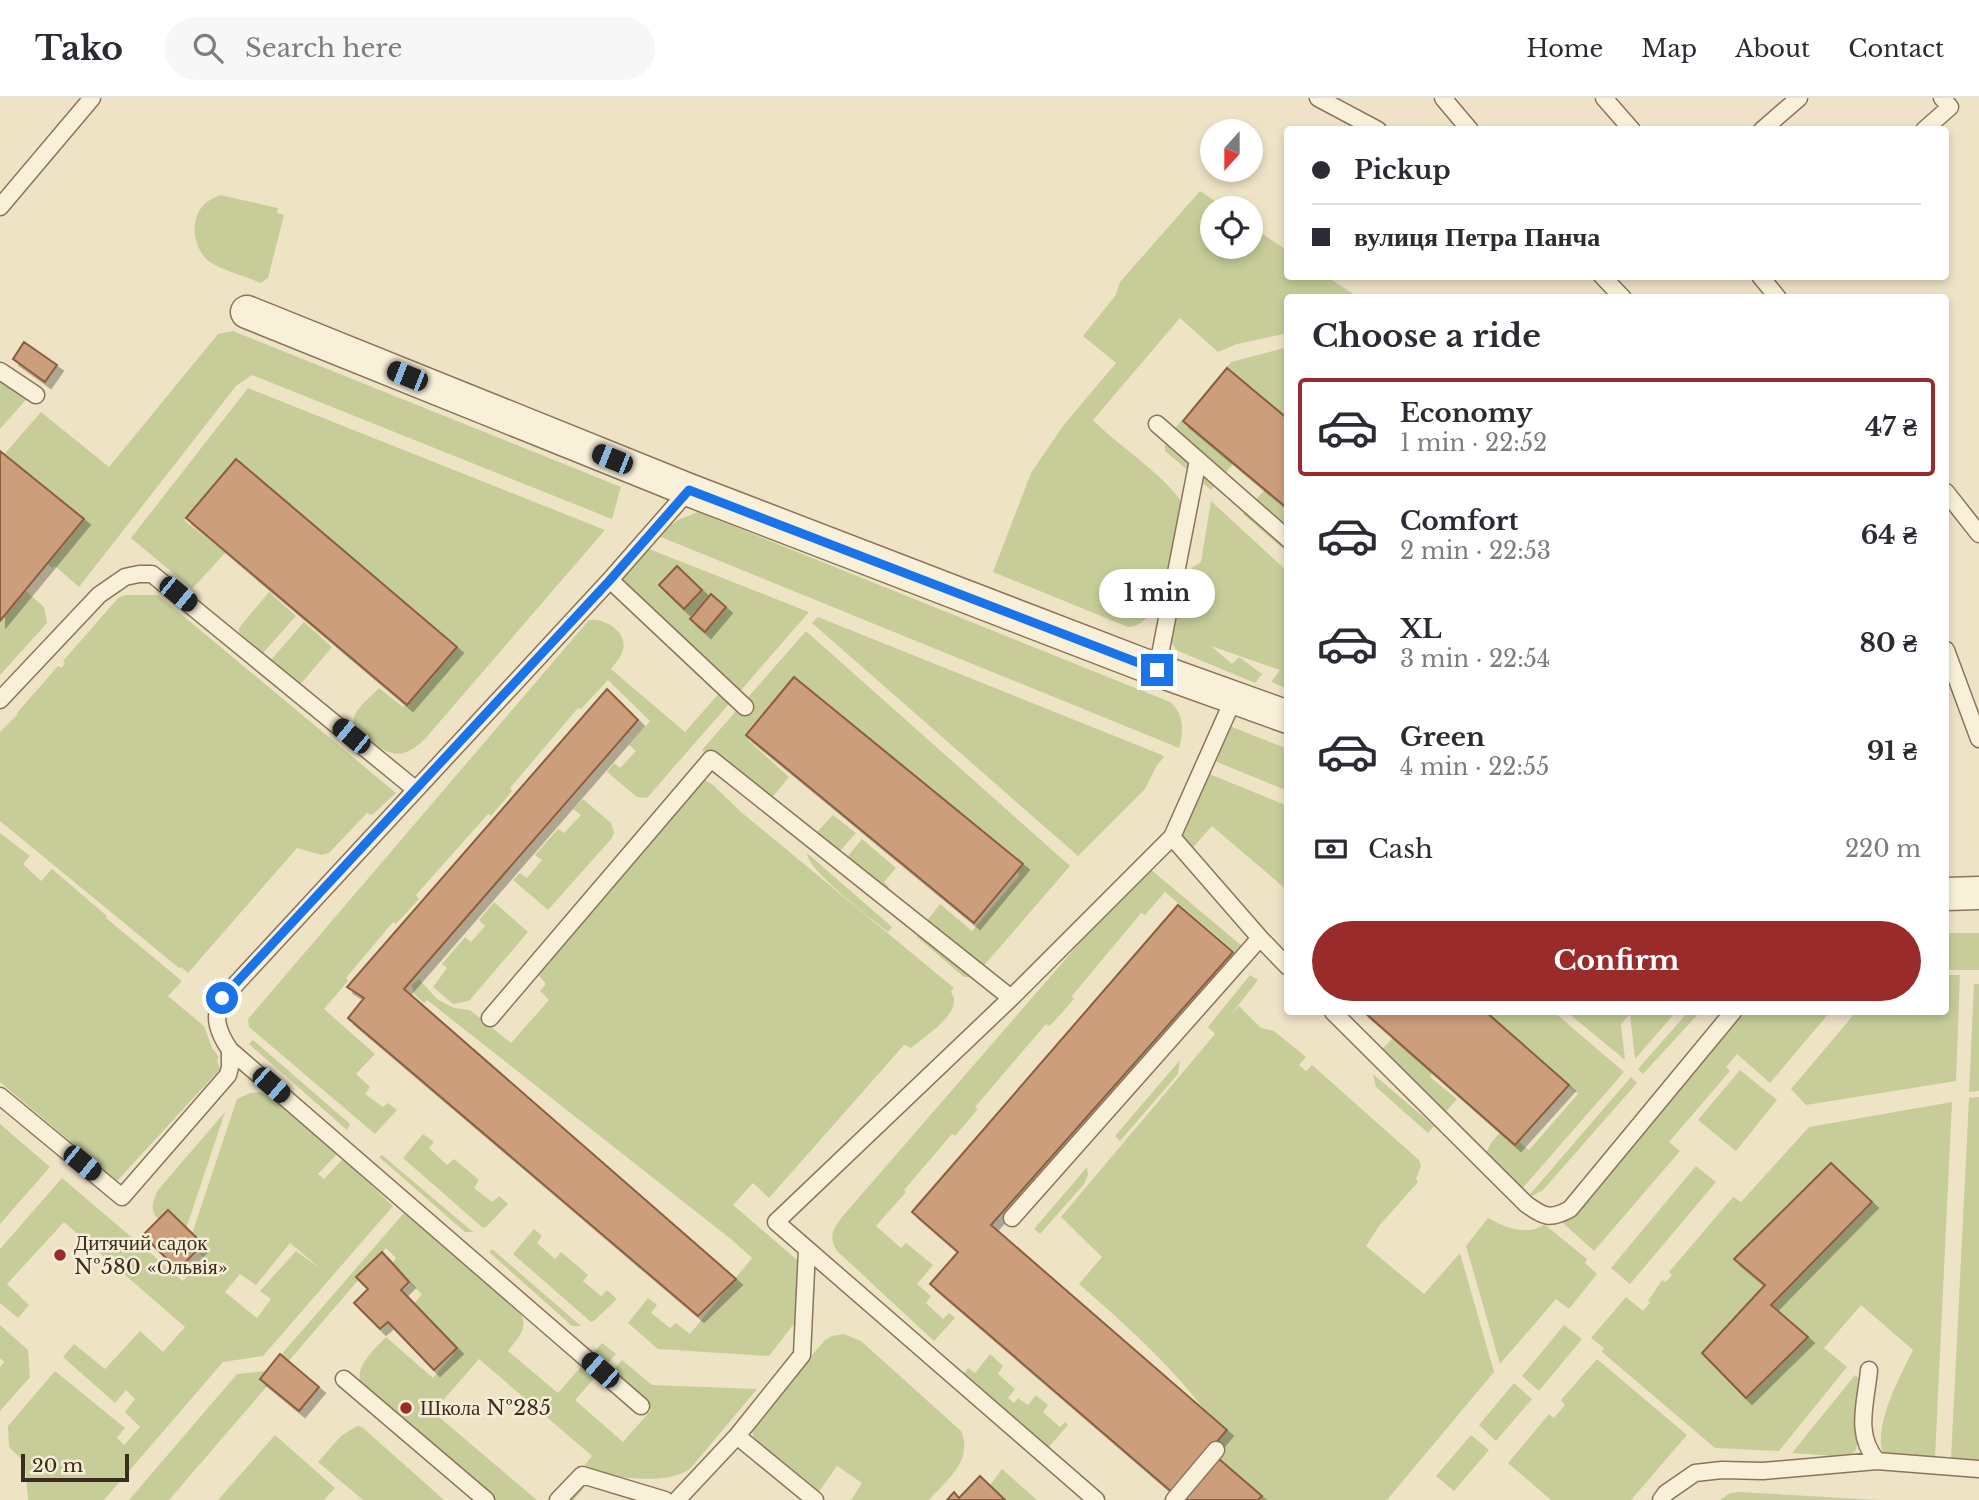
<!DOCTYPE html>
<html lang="en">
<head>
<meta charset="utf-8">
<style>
  body { margin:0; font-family:"Libre Baskerville",serif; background:#f7f7f7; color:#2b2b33; height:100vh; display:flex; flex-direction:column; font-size:26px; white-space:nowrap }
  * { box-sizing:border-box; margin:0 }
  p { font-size:23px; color:#7c7c81 }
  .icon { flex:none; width:38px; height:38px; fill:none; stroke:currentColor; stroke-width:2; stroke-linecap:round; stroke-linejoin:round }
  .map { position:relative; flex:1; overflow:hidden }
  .drawer { position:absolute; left:1284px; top:196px; width:665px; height:721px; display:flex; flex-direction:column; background:#fff; border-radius:7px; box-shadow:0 4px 10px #0003 }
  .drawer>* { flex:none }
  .top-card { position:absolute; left:1284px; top:28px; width:665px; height:154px; border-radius:7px; box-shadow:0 4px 10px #0003; display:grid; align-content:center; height:154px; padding:0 28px; background:#fff }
  .needle { width:46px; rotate:201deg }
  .tools { position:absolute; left:1200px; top:21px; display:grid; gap:14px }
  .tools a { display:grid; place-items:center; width:63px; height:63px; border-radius:50%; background:#fff; box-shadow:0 4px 10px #0003; font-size:35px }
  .scale { position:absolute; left:21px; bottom:18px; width:108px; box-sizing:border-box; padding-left:7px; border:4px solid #3a2d1f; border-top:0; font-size:19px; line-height:24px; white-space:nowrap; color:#3a2d1f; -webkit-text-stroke:5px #f6edd6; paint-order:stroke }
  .end { position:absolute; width:32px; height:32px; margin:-16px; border:9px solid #1a73e8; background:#fff; box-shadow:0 0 0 4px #fff }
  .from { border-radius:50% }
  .bubble { position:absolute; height:49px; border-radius:24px; background:#fff; box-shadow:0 4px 10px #0003; font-size:23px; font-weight:800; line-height:49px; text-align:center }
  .car { position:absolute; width:21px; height:42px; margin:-21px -10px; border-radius:9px; box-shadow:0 0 5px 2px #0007; background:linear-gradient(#222 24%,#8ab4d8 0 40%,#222 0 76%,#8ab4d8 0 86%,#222 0) }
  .top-card b { display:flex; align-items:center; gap:24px; height:66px; font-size:26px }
  .top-card b+b { border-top:2px solid #e1e1e2 }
  .top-card i { width:18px; height:18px; background:#2b2b33 }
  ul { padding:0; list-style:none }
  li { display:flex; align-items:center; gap:21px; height:98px; margin:0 14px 10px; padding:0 14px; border:4px solid transparent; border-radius:7px }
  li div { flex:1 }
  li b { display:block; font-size:26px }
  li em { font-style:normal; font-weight:800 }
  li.current { border-color:#9a2b2b }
  li>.icon { width:63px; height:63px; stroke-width:1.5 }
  h2 { padding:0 28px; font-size:32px; line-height:84px }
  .pay { display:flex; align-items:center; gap:18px; height:77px; padding:0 28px; font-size:26px }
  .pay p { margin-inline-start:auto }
  .button { display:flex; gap:14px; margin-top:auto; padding:14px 28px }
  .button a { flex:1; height:80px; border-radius:42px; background:#9a2b2b; color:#fff; font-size:28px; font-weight:800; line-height:80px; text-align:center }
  header { display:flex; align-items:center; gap:42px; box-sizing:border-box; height:98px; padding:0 35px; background:#fff; border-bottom:2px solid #e1e1e2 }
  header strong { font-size:33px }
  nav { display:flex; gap:38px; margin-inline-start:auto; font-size:24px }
  .search { width:490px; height:63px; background:#f7f7f7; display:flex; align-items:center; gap:18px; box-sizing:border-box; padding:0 24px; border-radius:38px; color:#7c7c81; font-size:26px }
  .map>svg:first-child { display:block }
  .green { fill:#c7cd99; fill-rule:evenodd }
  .building { fill:#cd9e7c; stroke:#8a5e41; stroke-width:2; filter:url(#shadow) }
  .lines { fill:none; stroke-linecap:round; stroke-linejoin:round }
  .service-casing { stroke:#8a755b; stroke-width:19 }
  .minor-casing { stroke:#8a755b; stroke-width:35 }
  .service { stroke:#f9f0d9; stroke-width:16 }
  .minor { stroke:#f9f0d9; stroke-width:32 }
  .route { stroke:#1a73e8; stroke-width:9 }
  .poi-dot { fill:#9a2b2b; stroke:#f6edd6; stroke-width:2.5 }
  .labels { text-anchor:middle; stroke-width:5; stroke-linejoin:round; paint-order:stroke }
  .poi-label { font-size:21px; fill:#3a2d1f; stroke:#f6edd6; text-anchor:start }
</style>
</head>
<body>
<header>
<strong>Tako</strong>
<div class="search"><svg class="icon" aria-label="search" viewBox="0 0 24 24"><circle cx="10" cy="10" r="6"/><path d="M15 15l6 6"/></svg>Search here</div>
<nav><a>Home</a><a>Map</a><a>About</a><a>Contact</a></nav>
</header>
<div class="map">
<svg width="1979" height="1402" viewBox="0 0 1979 1402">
  <defs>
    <filter id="shadow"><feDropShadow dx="6" dy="6" stdDeviation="0" flood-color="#0004"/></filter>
  </defs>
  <rect width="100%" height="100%" fill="#efe3c6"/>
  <path class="green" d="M 1200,93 L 1225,110 L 1213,110 L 1213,149 L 1251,149 L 1251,128 L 1288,153 L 1288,178 L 1327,179 L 1358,199 L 1288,200 L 1288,235 L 1237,246 L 1218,254 L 1180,220 L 1093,322 C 1119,349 1169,379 1186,411 C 1179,438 1163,530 1128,529 L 993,474 L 1031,375 L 1063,328 L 1116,265 L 1083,238 L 1115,198 L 1120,184 Z
    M 220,97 L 278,110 L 277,115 L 284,117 L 268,180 L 261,185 C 245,178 224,173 210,164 C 194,153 189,124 202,109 C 206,103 214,100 220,97 Z
    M 233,233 L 621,389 L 612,421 L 252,277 L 236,288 L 79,489 L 55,468 L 52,470 L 40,460 L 76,416 L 33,378 L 20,393 L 0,361 L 41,314 L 109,369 L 218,236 Z
    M 1288,249 L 1288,320 L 1251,288 L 1205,342 L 1223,357 L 1229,352 L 1238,360 L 1211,392 L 1165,353 L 1165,342 L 1231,264 Z
    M 0,271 L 31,296 L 0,331 Z
    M 248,290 L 605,432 L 424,642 C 404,661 391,659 370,643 L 364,650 C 343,619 356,613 379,590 L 403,609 L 453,554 L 233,365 L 184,422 L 225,455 L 192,491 L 131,440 Z
    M 1269,387 L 1275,392 L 1271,398 L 1288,413 L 1288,455 L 1243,416 Z
    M 1211,403 L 1288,474 L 1288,591 L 1271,584 L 1280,572 L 1211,548 L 1232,566 L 1239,559 L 1262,576 L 1255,585 L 1176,552 L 1169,540 L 1182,480 L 1186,474 L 1201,464 Z
    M 698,414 L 1170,604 C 1184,615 1184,633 1179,650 L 656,437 L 678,422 Z
    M 644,449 L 809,514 L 647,700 L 637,699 L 607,674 L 614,665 L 620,670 L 636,653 L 629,647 L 650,623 L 608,582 L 581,611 L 578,610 L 510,690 L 512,693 L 491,718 L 488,716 L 416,797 L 419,801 L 396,826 L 393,824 L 346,880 L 348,883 L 324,911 L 375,956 L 356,976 L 370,989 L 365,996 L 383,1009 L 388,1005 L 397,1012 L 375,1036 L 249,929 L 248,921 L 589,522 C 605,520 628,534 623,552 C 621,560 615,565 611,571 L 685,634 L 729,584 L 624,487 L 622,480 Z
    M 17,485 L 44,509 L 47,525 L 0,577 L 0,517 Z
    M 269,494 L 296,518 L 263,555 L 239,534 L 239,530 Z
    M 126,497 L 158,497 L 396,695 L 372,717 L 367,715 L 329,755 L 321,757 L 297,750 L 188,875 L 181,869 L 179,870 L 0,723 L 0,634 L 18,616 L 17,615 L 58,568 L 61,570 L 65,566 L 63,563 L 119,499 Z
    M 818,519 L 1162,657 L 1164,659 L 1157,667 L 1145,691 L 1078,758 L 812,525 Z
    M 304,524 L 332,549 L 299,588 L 270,563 Z
    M 806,533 L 1070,768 L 974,879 L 964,879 L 917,839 L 920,832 L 940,806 L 972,833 L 1020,777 L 797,588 L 749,643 L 789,679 L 765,708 L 702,652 Z
    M 1232,629 L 1288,651 L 1288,693 L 1207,660 L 1225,630 Z
    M 1202,673 L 1288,708 L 1288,793 L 1212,728 L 1188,755 L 1176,740 Z
    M 703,681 L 712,686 L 741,714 L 954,890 L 951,894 C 966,913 924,939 911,950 L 904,947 L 769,1100 L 753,1085 L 733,1107 L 803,1167 L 813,1182 L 812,1198 L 807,1209 L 769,1258 L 658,1251 L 628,1225 L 648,1200 L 657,1207 L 651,1215 L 670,1230 L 676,1225 L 690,1236 L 752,1160 L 732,1142 L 427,902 L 424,905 L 414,896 L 412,887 L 419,881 L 437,901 L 454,910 L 470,912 L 511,945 L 549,902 L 540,893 L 546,886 L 537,875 Z
    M 583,701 L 611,725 L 614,734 L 612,740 L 548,812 L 513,782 L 520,775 L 527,780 L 542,762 L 535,757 L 558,731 L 564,735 L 581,717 L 573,711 Z
    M 833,717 L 856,735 L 831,763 L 816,735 Z
    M 0,735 L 30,758 L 23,766 L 41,783 L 52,771 L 107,818 L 106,820 L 182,883 L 168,898 L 204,928 L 212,950 L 219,959 L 217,962 L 220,971 L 117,1083 L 0,984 Z
    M 862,741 L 896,770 L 884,784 L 889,789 L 885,793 L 839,769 Z
    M 807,755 L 892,829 L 888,834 C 871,820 808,773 807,755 Z
    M 1149,770 L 1242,848 L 1239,857 L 1165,794 L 1145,817 L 1141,815 L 1072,898 L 1074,901 L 1050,928 L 1046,926 L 975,1009 L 978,1011 L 955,1038 L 952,1036 L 904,1092 L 906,1094 L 876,1128 L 901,1150 L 906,1145 L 933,1167 L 917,1186 L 931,1198 L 926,1205 L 943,1221 L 949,1215 L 955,1220 L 934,1243 L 837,1153 C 828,1139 833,1131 842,1119 L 1142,773 Z
    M 494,804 L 528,834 L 469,903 L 453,906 L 433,889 L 447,870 L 442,866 L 465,839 L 471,844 L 485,828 L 479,822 Z
    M 1946,835 L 1979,835 L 1979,872 L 1946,872 Z
    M 1250,877 L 1258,882 L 1230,918 L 1239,908 L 1261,930 L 1274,933 L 1306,959 L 1299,967 L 1306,973 L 1312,967 L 1419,1062 L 1421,1068 L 1416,1081 L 1418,1084 L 1379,1128 L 1366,1148 L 1424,1196 L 1460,1155 L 1494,1274 L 1387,1402 L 1255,1402 L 1200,1358 L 1210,1319 C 1173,1269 1126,1227 1079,1186 L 1102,1159 L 1061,1119 L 1215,936 L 1208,929 Z
    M 1946,877 L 1960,877 L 1956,983 L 1806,1007 L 1791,991 L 1856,914 L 1946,914 Z
    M 1974,886 L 1979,886 L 1979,993 L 1969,994 Z
    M 1482,914 L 1554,914 L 1624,974 L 1520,1093 L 1484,1059 L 1491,1045 L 1503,1031 L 1529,1052 L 1578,996 Z
    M 1567,914 L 1676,914 L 1635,961 L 1630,916 L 1621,926 L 1625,962 Z
    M 1688,914 L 1700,914 L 1643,976 L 1638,971 Z
    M 1735,914 L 1830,914 L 1770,985 L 1737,956 L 1726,969 L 1730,973 L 1669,1044 L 1680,1053 L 1594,1153 L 1554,1117 Z
    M 1395,938 L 1434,971 L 1430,979 L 1457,1001 L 1438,1023 L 1375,968 L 1379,954 Z
    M 253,942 L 350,1026 L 347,1032 L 249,946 Z
    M 1180,962 L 1178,976 L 1120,1043 L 1115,1038 Z
    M 1740,972 L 1777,1002 L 1736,1053 L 1698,1022 Z
    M 1373,976 L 1434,1028 L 1428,1035 L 1376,989 Z
    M 1631,979 L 1637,985 L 1543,1092 L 1525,1102 Z
    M 261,994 L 272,1000 L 337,1056 L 318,1076 L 324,1081 L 343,1061 L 393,1108 L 263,1258 L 223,1264 L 104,1402 L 28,1402 L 25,1365 L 9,1349 L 8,1328 L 55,1273 L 125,1330 L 117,1340 L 124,1347 L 140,1329 L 125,1314 L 135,1301 L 126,1292 L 115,1305 L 63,1259 L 74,1246 L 105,1271 L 140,1233 L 163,1254 L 185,1229 L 64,1124 L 7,1186 L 29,1207 L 18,1220 L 0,1205 L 0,1151 L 62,1080 L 183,1183 L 204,1160 L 192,1148 L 191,1139 L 237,1001 L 250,995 ZM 290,1145 L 321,1171 L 296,1153 L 260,1193 L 271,1201 L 257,1220 L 225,1194 L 240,1176 L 256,1187 Z
    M 1979,999 L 1979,1363 L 1951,1361 L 1969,1000 Z
    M 1952,1004 L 1935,1360 L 1883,1356 C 1873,1328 1900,1278 1913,1252 L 1861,1207 L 1824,1250 L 1847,1269 L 1779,1353 L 1715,1350 L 1602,1254 L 1604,1250 L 1591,1240 L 1626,1199 L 1643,1213 L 1650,1205 L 1648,1203 L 1662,1182 L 1666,1184 L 1672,1177 L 1669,1174 L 1733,1099 L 1741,1104 L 1809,1029 Z
    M 225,1014 L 185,1134 C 162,1124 143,1121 158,1092 Z
    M 0,1026 L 50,1069 L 0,1126 Z
    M 423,1036 L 434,1044 L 429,1050 L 447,1067 L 454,1061 L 479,1082 L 474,1090 L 492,1104 L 499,1098 L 508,1106 L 487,1128 L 483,1130 L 403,1060 Z
    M 382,1057 L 473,1134 L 465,1134 L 379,1059 Z
    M 1696,1068 L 1716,1084 L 1630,1186 L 1611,1170 Z
    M 1087,1069 L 1088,1077 L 1084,1086 L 1040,1136 L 1034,1131 Z
    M 404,1115 L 520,1215 C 530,1230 516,1242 508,1253 L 558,1295 L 602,1245 L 616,1256 L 575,1302 L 623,1344 L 651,1312 L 609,1277 L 622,1262 L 652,1287 L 757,1291 L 690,1371 C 665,1388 624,1378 594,1377 L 574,1402 L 557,1402 L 592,1358 L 479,1261 L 433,1314 L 537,1402 L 488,1402 L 361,1287 C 354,1268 374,1252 386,1239 L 433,1280 L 454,1256 L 407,1214 L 422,1196 L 391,1168 L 396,1160 L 386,1150 L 169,1402 L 129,1402 L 237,1276 L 267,1273 Z
    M 1488,1120 C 1504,1129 1529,1139 1544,1126 L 1587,1161 L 1585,1165 L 1597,1176 L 1569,1211 L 1556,1201 L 1500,1266 L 1466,1148 Z
    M 534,1131 L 542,1138 L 537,1145 L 555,1161 L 561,1154 L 588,1177 L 583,1183 L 601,1198 L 607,1192 L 617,1201 L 595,1222 L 591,1224 L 513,1156 Z
    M 492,1151 L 581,1228 L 572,1228 L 489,1154 Z
    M 0,1227 L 28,1252 L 30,1279 L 0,1313 L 0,1269 L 4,1264 L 0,1260 Z
    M 1564,1227 L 1582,1241 L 1539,1293 L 1522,1278 Z
    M 844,1236 L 861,1243 L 961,1333 C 974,1362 946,1383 929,1402 L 851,1402 L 862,1385 L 837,1368 L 816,1398 L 755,1347 L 752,1332 L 754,1325 L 825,1242 L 832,1238 Z
    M 990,1256 L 1003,1268 L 998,1276 L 1015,1291 L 1008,1300 L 1014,1305 L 1018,1300 L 1028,1307 L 1036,1297 L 1048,1307 L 1043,1314 L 1060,1329 L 1065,1324 L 1068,1327 L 1047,1351 L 962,1278 L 968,1270 L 975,1275 Z
    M 1597,1261 L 1687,1337 L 1631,1402 L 1551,1402 L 1508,1365 L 1549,1316 L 1554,1320 L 1565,1307 L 1561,1302 Z
    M 1855,1277 L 1862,1283 L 1869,1297 L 1856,1352 L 1848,1359 L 1792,1355 Z
    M 1514,1285 L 1532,1301 L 1496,1343 L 1479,1327 Z
    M 357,1328 L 362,1329 L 444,1402 L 363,1402 L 318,1364 L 341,1338 Z
    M 275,1337 L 335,1390 L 324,1402 L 218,1402 Z
    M 1471,1337 L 1489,1352 L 1454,1393 L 1436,1378 Z
    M 1002,1371 L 1037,1402 L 1002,1402 L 988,1390 Z
    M 1740,1394 L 1879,1402 L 1720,1402 L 1730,1395 Z"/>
  <path class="building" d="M 24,244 L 57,267 L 45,284 L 13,261 Z
    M 1227,270 L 1288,321 L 1288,411 L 1183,323 Z
    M 0,353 L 84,421 L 0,523 Z
    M 236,361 L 457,549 L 407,607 L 186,420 Z
    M 677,468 L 702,492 L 684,511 L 659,487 Z
    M 711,496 L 726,509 L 705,534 L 690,521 Z
    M 794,579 L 1023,766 L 974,825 L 746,637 Z
    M 607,591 L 638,622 L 404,891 L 736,1181 L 698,1218 L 348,920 L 364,900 L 347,889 Z
    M 1178,807 L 1233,854 L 991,1127 L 1227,1332 L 1173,1395 L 930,1186 L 958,1154 L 912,1114 Z
    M 1364,914 L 1486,914 L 1569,987 L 1515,1047 Z
    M 1831,1065 L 1872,1104 L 1771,1207 L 1808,1239 L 1746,1300 L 1702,1255 L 1765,1187 L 1734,1161 Z
    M 168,1112 L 203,1146 L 178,1172 L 143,1137 Z
    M 382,1154 L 409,1184 L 401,1192 L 457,1250 L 434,1272 L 388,1224 L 380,1231 L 354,1205 L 368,1191 L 356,1179 Z
    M 280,1256 L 319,1289 L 299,1313 L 260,1281 Z
    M 1219,1361 L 1262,1398 L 1258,1402 L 1183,1402 Z
    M 980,1378 L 1005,1402 L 947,1402 L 954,1394 L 959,1400 Z"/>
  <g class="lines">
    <defs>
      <path id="service" d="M 1318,0 L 1378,32
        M 1443,0 L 1470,32
        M 1604,0 L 1632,32
        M 1762,32 L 1799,0
        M 1924,32 L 1950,9 L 1942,0
        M 0,109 L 92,0
        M 1602,178 L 1623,200
        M 1760,178 L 1778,200
        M 0,273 L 36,297
        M 1157,326 L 1288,441
        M 1946,394 L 1979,436
        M 610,482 L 745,609
        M 1946,552 L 1979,641
        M 1157,572 L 1198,362
        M 0,602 L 99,497 L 125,479 L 139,476 L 152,476 L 415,691
        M 1172,739 L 1260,840 L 1288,869
        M 1333,914 L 1526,1106 C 1544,1119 1550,1122 1570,1111 L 1733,914
        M 490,920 L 711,661 L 1011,900
        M 0,998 L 122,1099 L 228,977 L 230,969 L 230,952
        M 1012,1120 L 1260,840
        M 807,1151 L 802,1257 L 737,1338 L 815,1402
        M 1869,1272 C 1866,1305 1854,1336 1877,1363
        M 344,1281 L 486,1402
        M 641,1308 L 230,952 C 219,936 211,918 223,900 L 610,482 L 689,392
        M 558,1402 L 582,1377 L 665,1402
        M 677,1402 L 737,1338
        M 1096,1402 L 776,1124 L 1011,900 L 1172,739 L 1234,600
        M 1174,1402 L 1216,1352
        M 1661,1402 L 1666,1395 L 1695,1375 L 1722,1372 L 1763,1373 L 1877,1363 L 1979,1371"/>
      <path id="minor" d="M 247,214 L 689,392 L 1157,572 L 1288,619
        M 1946,796 L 1979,795"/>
    </defs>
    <use href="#service" class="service-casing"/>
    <use href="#minor" class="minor-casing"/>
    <use href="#service" class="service"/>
    <use href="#minor" class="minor"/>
  </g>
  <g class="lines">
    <path class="route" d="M 222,900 L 610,482 L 689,392 L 1157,572"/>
  </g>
  <g class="poi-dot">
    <circle cx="60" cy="1157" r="7"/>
    <circle cx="406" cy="1310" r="7"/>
  </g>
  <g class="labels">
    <g class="poi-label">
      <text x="74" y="1152">Дитячий садок<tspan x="74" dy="24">№580 «Ольвія»</tspan></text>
      <text x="420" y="1317">Школа №285</text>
    </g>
  </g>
</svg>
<div class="tools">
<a><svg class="needle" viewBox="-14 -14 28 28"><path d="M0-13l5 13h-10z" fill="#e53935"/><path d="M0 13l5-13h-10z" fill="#7c7c81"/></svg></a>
<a><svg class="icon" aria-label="locate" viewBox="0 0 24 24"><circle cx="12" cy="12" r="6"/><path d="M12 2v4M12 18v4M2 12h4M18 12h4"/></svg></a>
</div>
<div class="scale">20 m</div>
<i class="end from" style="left:222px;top:900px"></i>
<i class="end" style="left:1157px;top:572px"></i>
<div class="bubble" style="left:1099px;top:471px;width:116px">1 min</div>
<i class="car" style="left:407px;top:278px;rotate:292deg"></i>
<i class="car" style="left:612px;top:361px;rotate:292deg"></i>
<i class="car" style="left:178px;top:496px;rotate:129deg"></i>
<i class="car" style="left:351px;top:638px;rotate:309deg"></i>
<i class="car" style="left:271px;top:987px;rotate:131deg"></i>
<i class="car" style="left:82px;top:1065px;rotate:129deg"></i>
<i class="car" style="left:600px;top:1272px;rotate:311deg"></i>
<div class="top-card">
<b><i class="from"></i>Pickup</b>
<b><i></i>вулиця Петра Панча</b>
</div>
<section class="drawer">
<h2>Choose a ride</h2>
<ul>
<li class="current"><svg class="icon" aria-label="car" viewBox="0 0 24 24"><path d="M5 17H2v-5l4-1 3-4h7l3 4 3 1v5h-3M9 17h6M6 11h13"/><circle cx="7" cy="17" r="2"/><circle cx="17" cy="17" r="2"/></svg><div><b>Economy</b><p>1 min · 22:52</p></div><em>47 ₴</em></li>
<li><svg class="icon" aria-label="car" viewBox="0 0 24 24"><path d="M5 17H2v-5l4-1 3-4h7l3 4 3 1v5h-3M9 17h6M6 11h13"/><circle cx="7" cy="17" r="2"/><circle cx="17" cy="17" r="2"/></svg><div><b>Comfort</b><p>2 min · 22:53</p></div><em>64 ₴</em></li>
<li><svg class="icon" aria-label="car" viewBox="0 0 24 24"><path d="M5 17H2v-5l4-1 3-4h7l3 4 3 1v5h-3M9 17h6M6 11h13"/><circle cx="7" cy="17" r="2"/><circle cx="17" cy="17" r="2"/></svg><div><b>XL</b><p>3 min · 22:54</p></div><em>80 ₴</em></li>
<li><svg class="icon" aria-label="car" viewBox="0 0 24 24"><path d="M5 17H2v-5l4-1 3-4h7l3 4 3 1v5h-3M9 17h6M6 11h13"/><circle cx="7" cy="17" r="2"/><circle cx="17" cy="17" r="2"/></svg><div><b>Green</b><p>4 min · 22:55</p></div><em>91 ₴</em></li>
</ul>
<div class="pay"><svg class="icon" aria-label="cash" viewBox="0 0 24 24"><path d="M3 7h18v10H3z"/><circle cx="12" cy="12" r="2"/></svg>Cash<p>220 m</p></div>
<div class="button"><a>Confirm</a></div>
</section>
</div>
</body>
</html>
